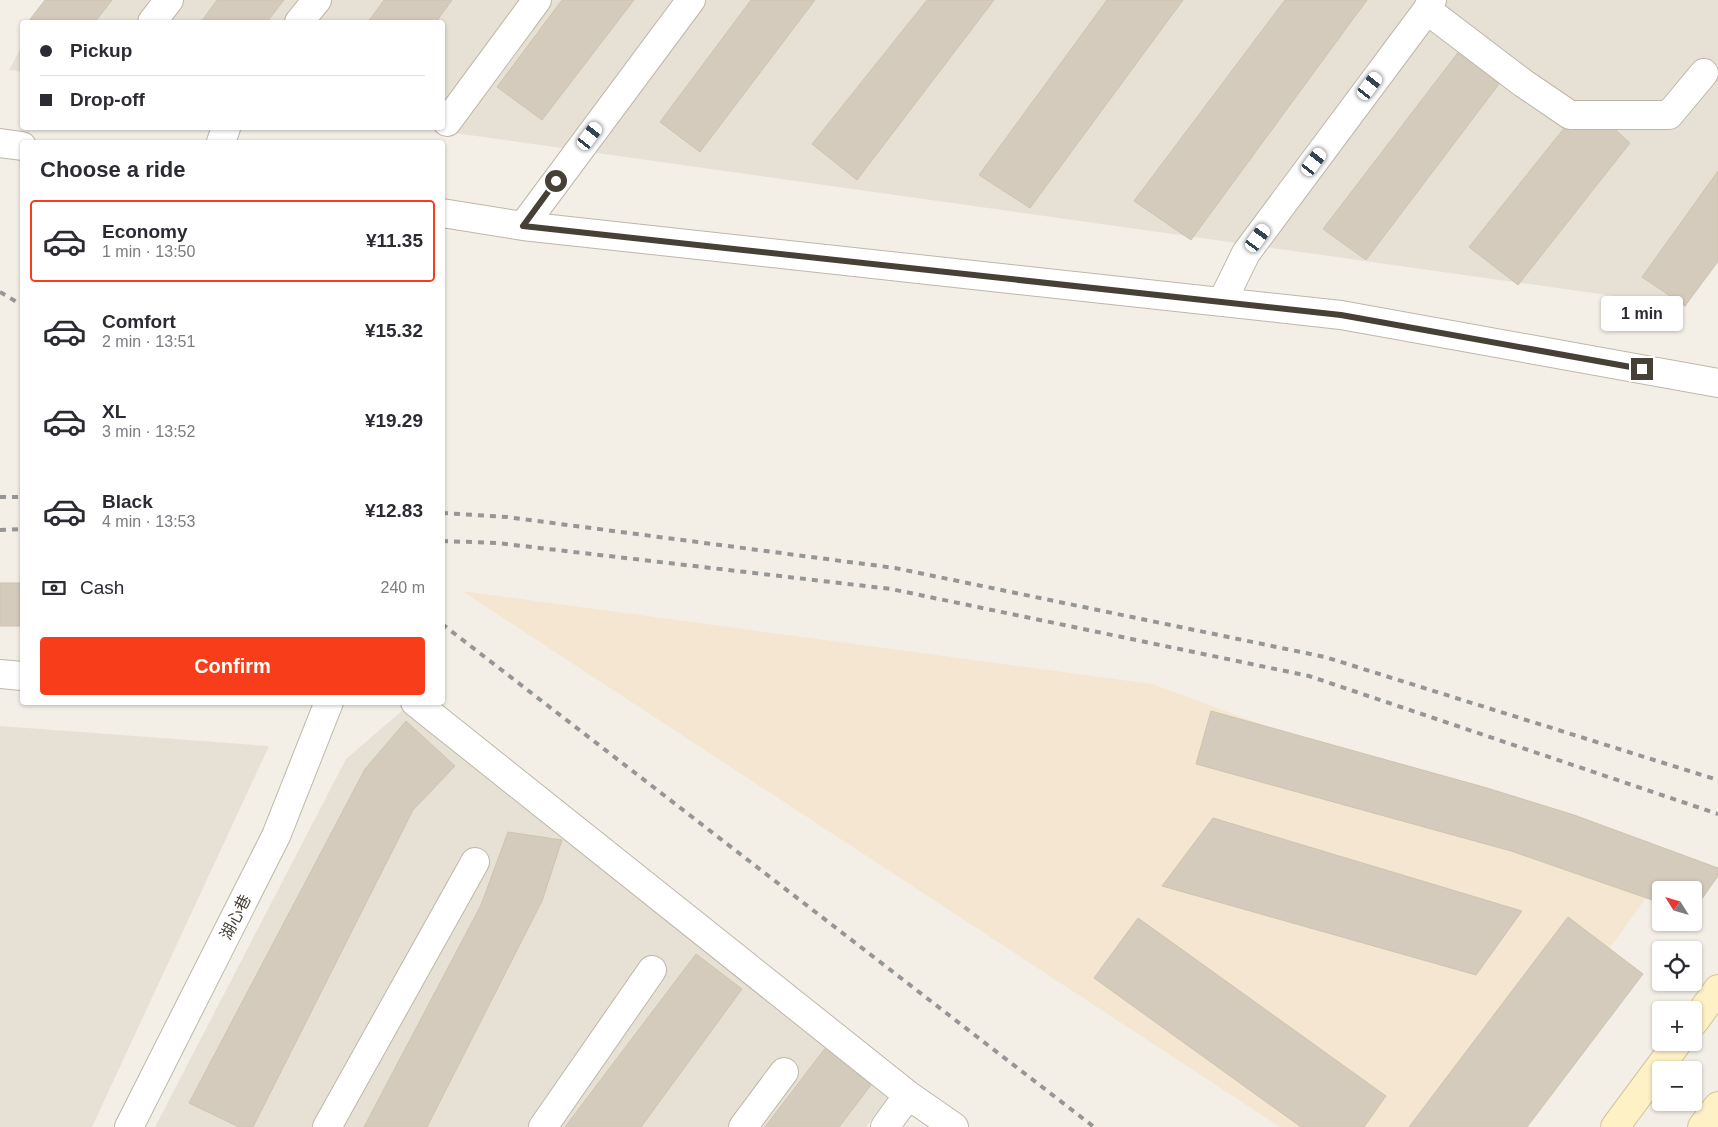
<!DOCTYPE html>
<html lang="en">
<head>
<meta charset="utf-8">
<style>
  body { margin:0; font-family:Helvetica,"Noto Sans SC",sans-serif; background:#f7f7f7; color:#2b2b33; height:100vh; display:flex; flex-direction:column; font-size:19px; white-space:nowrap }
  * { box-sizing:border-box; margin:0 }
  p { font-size:16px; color:#7c7c81 }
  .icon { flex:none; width:28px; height:28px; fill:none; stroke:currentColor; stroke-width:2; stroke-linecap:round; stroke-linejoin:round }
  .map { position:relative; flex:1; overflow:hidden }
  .panel { position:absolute; left:20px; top:140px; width:425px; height:565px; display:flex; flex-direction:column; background:#fff; border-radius:5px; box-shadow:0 1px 4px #0004 }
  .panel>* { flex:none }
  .hud { position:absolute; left:20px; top:20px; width:425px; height:110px; border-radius:5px; box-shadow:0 1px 4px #0004; display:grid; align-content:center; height:110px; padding:0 20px; background:#fff }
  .needle { width:32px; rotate:307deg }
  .fabs { position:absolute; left:1652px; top:881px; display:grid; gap:10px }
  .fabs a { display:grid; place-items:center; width:50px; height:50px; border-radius:5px; background:#fff; box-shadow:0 1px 4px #0004; font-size:25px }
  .end { position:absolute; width:22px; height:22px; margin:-11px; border:6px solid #464036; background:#fff; box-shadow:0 0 0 2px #fff }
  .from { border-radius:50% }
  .bubble { position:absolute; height:35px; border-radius:5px; background:#fff; box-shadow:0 1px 4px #0004; font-size:16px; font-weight:700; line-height:35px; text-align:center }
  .car { position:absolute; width:15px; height:30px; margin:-15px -8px; border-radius:6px; box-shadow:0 0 4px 1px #0007; background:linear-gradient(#fff 24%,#345 0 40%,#fff 0 76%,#345 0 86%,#fff 0) }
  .hud b { display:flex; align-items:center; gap:18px; height:48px; font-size:19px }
  .hud b+b { border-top:1px solid #e1e1e2 }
  .hud i { width:12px; height:12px; background:#2b2b33 }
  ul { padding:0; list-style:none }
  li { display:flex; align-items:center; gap:15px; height:82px; margin:0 10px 8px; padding:0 10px; border:2px solid transparent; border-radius:5px }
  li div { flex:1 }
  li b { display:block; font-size:19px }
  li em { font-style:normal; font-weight:700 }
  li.selected { border-color:#f73d19 }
  li>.icon { width:45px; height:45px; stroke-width:1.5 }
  h2 { padding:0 20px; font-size:22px; line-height:60px }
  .pay { display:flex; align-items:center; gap:12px; height:55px; padding:0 20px; font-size:19px }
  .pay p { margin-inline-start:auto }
  .cta { display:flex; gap:10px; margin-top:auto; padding:10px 20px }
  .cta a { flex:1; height:58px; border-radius:5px; background:#f73d19; color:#fff; font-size:20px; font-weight:700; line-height:58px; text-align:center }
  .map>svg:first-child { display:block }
  .residential { fill:#e7e1d5 }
  .commercial { fill:#f5e6d2 }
  .building { fill:#d4cbbc; stroke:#cfc3af }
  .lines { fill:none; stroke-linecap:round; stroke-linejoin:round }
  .street-casing { stroke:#beb7a9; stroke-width:30 }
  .secondary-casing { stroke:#d3c497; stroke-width:30 }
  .street { stroke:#fff; stroke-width:28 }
  .secondary { stroke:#fef1c6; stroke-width:28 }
  .rail { stroke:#969696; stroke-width:4; stroke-dasharray:6 6; stroke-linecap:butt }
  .route { stroke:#464036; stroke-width:6 }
  .labels { text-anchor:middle; stroke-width:5; stroke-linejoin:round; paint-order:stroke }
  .street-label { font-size:16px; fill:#464036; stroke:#fff }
</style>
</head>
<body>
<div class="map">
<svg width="1718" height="1127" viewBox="0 0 1718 1127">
  <rect width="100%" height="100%" fill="#f3efe7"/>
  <path class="residential" d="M 49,0 L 1718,0 L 1718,263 L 1685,306 L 419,128 L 442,128 L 442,22 L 36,22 Z
    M 22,46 L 22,72 L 9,70 Z
    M 404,709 L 889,1096 L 866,1127 L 155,1127 L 346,759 Z
    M 0,726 L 269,746 L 92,1127 L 0,1127 Z"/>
  <path class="commercial" d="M 462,591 L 1152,684 L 1664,873 L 1481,1127 L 1280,1127 Z"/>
  <path class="building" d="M 45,0 L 112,0 L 95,22 L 28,22 Z
    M 217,0 L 284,0 L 267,22 L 201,22 Z
    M 384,0 L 452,0 L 436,22 L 368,22 Z
    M 562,0 L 634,0 L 542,120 L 497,87 Z
    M 751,0 L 815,0 L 700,152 L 660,122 Z
    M 927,0 L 994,0 L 857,180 L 812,144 Z
    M 1107,0 L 1183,0 L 1030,208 L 979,175 Z
    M 1285,0 L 1367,0 L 1191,240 L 1134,201 Z
    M 1460,50 L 1499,84 L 1366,260 L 1323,229 Z
    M 1585,102 L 1630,143 L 1518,285 L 1469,247 Z
    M 1718,171 L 1718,261 L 1685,306 L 1642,277 Z
    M 0,583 L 22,583 L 22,626 L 0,626 Z
    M 1211,711 L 1487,788 L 1574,815 L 1718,868 L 1718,876 L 1694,910 L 1694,890 L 1661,890 L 1661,903 L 1511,851 L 1196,764 Z
    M 406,721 L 455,766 L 413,810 L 253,1127 L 239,1127 L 189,1103 L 365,769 Z
    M 1213,818 L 1522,911 L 1476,975 L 1162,886 Z
    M 508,832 L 562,840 L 542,901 L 427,1127 L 364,1127 L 481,905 Z
    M 1568,917 L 1643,974 L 1527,1127 L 1409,1127 Z
    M 1138,918 L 1386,1096 L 1364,1127 L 1301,1127 L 1094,978 Z
    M 696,954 L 742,989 L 641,1127 L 565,1127 Z
    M 826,1047 L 871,1085 L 839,1127 L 765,1127 Z"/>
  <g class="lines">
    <defs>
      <path id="street" d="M 1427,10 L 1523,83 L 1570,115 L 1669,115 L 1704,73
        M 152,22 L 169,0
        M 299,22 L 317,0
        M 447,122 L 537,0
        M 221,142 L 226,128
        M 0,143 L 22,146
        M 442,213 L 523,226 L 1341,315 L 1718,383
        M 523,226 L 691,0
        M 1222,302 L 1246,253 L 1427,10 L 1432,0
        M 0,674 L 22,676
        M 415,702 L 908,1095 L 954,1127
        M 129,1127 L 276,836 L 329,702
        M 327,1127 L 475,862
        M 543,1127 L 652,970
        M 743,1127 L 784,1072
        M 885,1127 L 908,1095"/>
      <path id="secondary" d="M 1694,1022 L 1718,989
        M 1615,1127 L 1678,1042
        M 1702,1127 L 1718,1106"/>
    </defs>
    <use href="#street" class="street-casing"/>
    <use href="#secondary" class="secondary-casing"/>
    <use href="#street" class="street"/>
    <use href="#secondary" class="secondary"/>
    <path class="rail" d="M 0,292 L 22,305
      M 0,497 L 22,497
      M 442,513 L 507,517 L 895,568 L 1325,657 L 1718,780
      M 0,530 L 22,529
      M 442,541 L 497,543 L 891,589 L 1309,676 L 1718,814
      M 442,624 L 1094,1127"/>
  </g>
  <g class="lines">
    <path class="route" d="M 556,181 L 523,226 L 1341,315 L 1642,369"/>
  </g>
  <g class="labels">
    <g class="street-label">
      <text transform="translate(235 917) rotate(-63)" y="6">湖心巷</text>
    </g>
  </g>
</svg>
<div class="fabs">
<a><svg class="needle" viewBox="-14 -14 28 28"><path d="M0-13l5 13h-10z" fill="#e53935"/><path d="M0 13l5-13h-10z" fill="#7c7c81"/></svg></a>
<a><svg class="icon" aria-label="locate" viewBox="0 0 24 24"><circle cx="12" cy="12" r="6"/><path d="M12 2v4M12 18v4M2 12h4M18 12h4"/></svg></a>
<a>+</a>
<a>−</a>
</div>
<i class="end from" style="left:556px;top:181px"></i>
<i class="end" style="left:1642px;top:369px"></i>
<div class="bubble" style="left:1601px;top:296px;width:82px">1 min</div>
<i class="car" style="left:1370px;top:86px;rotate:37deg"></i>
<i class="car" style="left:590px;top:136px;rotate:37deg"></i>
<i class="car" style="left:1314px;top:162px;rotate:37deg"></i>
<i class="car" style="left:1258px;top:238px;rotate:36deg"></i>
<div class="hud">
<b><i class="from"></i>Pickup</b>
<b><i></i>Drop-off</b>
</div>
<section class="panel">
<h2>Choose a ride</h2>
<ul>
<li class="selected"><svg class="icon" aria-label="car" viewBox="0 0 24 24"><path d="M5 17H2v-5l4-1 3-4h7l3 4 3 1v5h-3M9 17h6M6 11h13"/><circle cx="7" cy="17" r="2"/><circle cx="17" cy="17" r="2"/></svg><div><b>Economy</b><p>1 min · 13:50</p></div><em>¥11.35</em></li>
<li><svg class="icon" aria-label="car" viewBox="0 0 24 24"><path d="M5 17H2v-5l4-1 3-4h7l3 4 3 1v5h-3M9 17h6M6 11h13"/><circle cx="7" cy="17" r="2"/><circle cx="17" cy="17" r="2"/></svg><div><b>Comfort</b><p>2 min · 13:51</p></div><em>¥15.32</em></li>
<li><svg class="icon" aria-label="car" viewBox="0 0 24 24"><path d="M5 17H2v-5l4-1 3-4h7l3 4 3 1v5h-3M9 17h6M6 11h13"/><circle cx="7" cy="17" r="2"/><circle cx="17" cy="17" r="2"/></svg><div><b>XL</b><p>3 min · 13:52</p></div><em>¥19.29</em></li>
<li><svg class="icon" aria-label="car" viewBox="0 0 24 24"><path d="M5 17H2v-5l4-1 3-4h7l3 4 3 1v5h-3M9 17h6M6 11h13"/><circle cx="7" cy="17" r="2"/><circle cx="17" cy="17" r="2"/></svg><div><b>Black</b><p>4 min · 13:53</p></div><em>¥12.83</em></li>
</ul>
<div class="pay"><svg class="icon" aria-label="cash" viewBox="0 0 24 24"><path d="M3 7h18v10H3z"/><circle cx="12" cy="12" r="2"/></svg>Cash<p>240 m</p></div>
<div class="cta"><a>Confirm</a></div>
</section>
</div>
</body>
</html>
